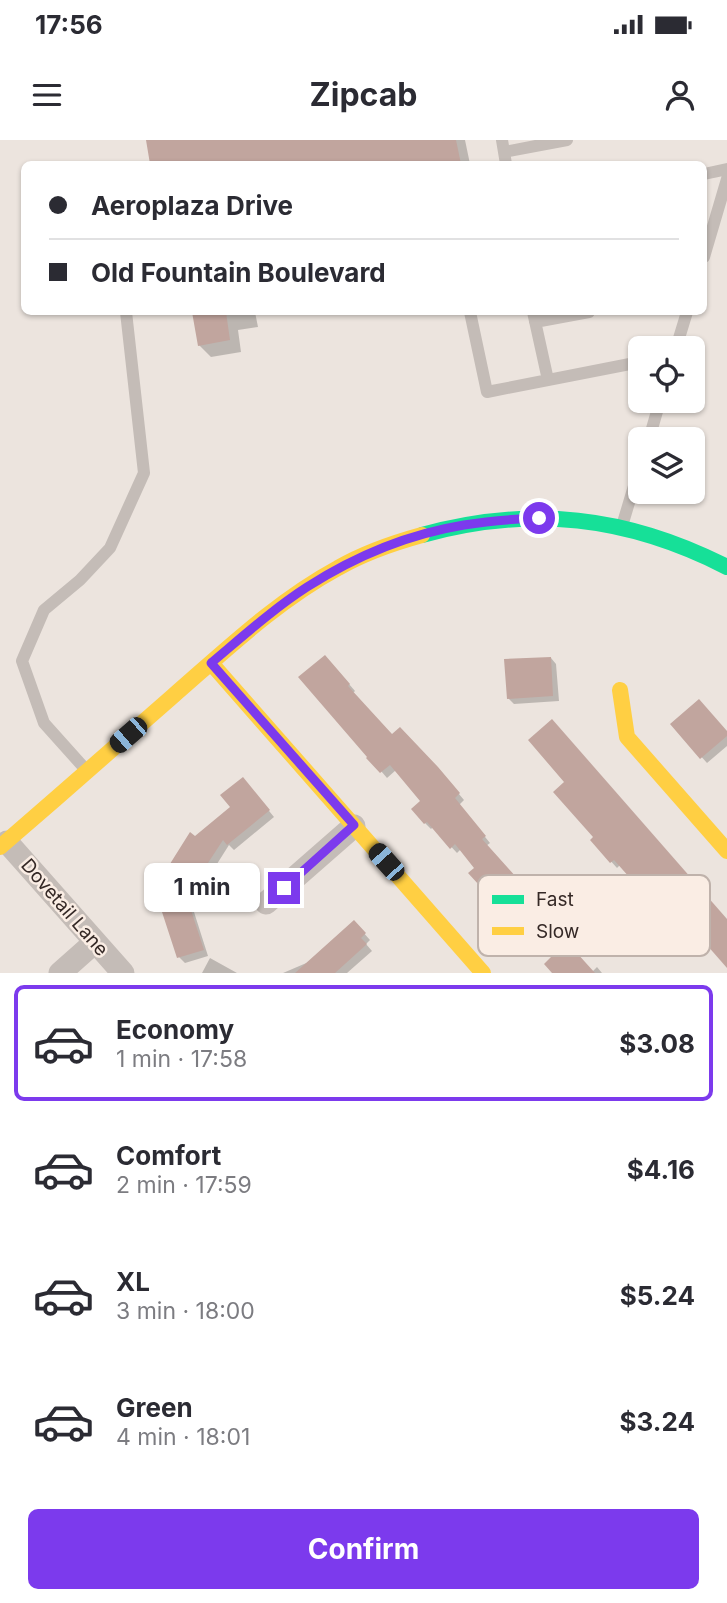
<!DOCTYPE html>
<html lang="en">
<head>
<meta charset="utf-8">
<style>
  body { margin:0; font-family:Inter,sans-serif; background:#f2f2f3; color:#2b2b33; height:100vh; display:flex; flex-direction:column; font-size:26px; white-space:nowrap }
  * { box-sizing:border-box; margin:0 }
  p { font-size:23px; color:#7c7c81 }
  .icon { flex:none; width:38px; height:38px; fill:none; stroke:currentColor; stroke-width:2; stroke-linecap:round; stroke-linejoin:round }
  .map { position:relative; height:833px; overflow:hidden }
  .side { display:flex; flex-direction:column; background:#fff; flex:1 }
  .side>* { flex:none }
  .hud { position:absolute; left:21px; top:21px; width:686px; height:154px; border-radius:10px; box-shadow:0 2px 5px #0004; display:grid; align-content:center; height:154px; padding:0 28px; background:#fff }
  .tools { position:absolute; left:628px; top:196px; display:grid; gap:14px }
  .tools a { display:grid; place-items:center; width:77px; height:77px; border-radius:10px; background:#fff; box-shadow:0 2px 5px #0004; font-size:35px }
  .end { position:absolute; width:32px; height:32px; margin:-16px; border:9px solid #7c3aed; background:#fff; box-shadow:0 0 0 4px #fff }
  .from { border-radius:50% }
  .bubble { position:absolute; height:49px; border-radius:10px; background:#fff; box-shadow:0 2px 5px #0004; font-size:23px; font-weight:700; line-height:49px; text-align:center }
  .car { position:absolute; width:21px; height:42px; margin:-21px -10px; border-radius:9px; box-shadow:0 0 5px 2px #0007; background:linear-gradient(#222 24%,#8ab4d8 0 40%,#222 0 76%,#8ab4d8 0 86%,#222 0) }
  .hud b { display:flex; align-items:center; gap:24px; height:66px; font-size:26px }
  .hud b+b { border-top:2px solid #e1e1e2 }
  .hud i { width:18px; height:18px; background:#2b2b33 }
  ul { padding:12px 0 0; list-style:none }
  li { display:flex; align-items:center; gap:21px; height:116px; margin:0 14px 10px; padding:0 14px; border:4px solid transparent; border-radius:10px }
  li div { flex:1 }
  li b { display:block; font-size:26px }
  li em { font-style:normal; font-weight:700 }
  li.current { border-color:#7c3aed }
  li>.icon { width:63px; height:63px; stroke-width:1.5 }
  .cta { display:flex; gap:14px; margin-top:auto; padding:14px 28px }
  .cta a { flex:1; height:80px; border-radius:10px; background:#7c3aed; color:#fff; font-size:28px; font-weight:700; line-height:80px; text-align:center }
  .status { display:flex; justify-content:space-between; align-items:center; height:49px; padding:0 35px; background:#fff; direction:ltr }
  .status svg { height:19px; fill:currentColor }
  header { display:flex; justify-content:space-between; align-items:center; height:91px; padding:0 28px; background:#fff; font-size:32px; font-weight:700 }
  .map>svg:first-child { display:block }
  .shadow { fill:#0003 }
  .building { fill:#c1a59e }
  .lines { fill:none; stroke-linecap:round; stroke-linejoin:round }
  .lane { stroke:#c4bcb7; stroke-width:12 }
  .street { stroke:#c4bcb7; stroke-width:23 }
  .fast { stroke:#16e098; stroke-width:16 }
  .slow { stroke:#ffcf43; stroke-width:16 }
  .route { stroke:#7c3aed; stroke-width:9 }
  .labels { text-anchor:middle; stroke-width:5; stroke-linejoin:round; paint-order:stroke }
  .street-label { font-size:19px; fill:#352926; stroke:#faede4 }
  .key { fill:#faede4; stroke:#bfb2ab; stroke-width:2 }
  .key-label { font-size:19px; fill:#352926 }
</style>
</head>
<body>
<div class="status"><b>17:56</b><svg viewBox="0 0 49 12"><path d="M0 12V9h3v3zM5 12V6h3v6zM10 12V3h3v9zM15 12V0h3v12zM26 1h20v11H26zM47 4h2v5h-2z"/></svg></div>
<header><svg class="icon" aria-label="menu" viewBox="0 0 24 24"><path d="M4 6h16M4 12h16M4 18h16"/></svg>Zipcab<svg class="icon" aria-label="person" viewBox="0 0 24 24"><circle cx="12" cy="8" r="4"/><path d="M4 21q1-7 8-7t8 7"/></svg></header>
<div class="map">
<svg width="727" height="833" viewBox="0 0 727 833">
  <rect width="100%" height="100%" fill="#ece4de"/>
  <path class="shadow" d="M 148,0 L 465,0 L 470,24 L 152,24 Z
    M 193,172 L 255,172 L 258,187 L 238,190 L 241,212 L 211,217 L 199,205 Z
    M 551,518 L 556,524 L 559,561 L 514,564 L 508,558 Z
    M 331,523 L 355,551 L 353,553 L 392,597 L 443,635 L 464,660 L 459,665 L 490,703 L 486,706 L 526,750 L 542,747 L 566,776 L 553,787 L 592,832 L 597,827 L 602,833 L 555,833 L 555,816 L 529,783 L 520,791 L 515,785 L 503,771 L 477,728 L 461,709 L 457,713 L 433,687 L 431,689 L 425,683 L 423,661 L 396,630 L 387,638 L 301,537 Z
    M 673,585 L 727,593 L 727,606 L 707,623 Z
    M 248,645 L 274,677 L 234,710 L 229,705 L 196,757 L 171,741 L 165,735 L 195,698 L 233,667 Z
    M 592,700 L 727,781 L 727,825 L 699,793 L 687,804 L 665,775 L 621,724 L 617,728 Z
    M 188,766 L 194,772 L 208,816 L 185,823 L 179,817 Z
    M 354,782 L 370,800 L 366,804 L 372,811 L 347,833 L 283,833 L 311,821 Z
    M 210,818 L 237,833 L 202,833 Z"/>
  <path class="building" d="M 146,0 L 456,0 L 461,24 L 150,24 Z
    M 192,172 L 226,172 L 230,200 L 198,206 Z
    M 325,515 L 350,544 L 348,546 L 392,594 L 400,587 L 438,627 L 460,653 L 455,658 L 486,696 L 482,699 L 526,748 L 537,739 L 562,769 L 548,781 L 595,833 L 552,833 L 544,824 L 552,816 L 543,806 L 544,804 L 523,778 L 513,786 L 500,770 L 501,769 L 468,733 L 474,728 L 455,704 L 450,709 L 427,682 L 424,684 L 411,669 L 420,661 L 390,625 L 380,633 L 366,618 L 367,617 L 298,537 Z
    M 551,517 L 553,556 L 507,559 L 504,519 Z
    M 699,559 L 727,591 L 727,596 L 700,619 L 670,584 Z
    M 552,579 L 727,779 L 727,828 L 692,788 L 680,800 L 660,777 L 663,775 L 614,720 L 610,723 L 590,700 L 593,697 L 553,652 L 564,642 L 528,600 Z
    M 243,637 L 270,670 L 227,705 L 223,700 L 189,752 L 163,735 L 190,692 L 195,696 L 230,667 L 220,655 Z
    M 189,764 L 204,810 L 177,818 L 162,772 Z
    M 354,780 L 366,793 L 361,798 L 367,804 L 335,833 L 295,833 Z"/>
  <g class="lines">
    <path class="lane" d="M 502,0 L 506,24
      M 504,12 L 567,0
      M 704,34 L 727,29
      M 704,117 L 727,39
      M 470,172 L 487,252 L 640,222
      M 533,172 L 548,240
      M 535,182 L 589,172
      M 676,208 L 687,172
      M 649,299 L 660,261
      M 622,386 L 640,326
      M 87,631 L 44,583 L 22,521 L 44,470 L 80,440 L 110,408 L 144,333 L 126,172"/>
    <path class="street" d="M 7,702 L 123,833
      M 266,763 L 354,686
      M 60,833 L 95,802"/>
    <path class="fast" d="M 422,395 C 531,365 627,376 727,427"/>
    <path class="slow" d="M 211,523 L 483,833
      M 620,550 L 627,597 L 727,711
      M 0,707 C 58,657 116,606 173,556 C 226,510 277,461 338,428 C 364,413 393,403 422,395"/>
  </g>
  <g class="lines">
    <path class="route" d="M 284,748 L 354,685 L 211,523 C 242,497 273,469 307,447 C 354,417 409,394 464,385 C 489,381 514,379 539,378"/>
  </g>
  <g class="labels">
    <g class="street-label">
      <text transform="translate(65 767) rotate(49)" y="7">Dovetail Lane</text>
    </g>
  </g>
  <rect x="478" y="735" width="232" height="81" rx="10" class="key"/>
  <rect x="492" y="755" width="32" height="9" fill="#16e098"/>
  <rect x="492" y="787" width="32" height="8" fill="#ffcf43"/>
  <g class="key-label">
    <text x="536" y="766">Fast</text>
    <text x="536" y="798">Slow</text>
  </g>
</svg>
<div class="tools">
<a><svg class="icon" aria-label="locate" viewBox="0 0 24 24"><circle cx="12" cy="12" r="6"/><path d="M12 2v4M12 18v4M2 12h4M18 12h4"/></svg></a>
<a><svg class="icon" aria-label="layers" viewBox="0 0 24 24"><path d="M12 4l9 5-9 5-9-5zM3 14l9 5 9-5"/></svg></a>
</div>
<i class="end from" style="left:539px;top:378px"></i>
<i class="end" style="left:284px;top:748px"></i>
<div class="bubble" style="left:144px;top:723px;width:116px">1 min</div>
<i class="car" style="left:128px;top:595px;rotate:229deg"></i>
<i class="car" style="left:386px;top:722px;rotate:318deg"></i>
<div class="hud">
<b><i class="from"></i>Aeroplaza Drive</b>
<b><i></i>Old Fountain Boulevard</b>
</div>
</div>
<section class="side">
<ul>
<li class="current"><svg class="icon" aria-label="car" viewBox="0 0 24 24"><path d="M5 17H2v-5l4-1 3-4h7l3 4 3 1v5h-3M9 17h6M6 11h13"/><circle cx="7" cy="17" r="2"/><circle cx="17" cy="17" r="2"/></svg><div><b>Economy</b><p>1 min · 17:58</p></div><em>$3.08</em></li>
<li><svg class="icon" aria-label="car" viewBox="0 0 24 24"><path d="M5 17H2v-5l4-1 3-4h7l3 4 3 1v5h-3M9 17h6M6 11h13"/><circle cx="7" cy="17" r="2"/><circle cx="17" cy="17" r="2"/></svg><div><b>Comfort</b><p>2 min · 17:59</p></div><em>$4.16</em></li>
<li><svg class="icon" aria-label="car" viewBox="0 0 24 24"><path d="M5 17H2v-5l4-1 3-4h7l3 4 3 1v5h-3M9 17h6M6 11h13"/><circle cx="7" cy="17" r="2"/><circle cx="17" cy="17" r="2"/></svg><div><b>XL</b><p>3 min · 18:00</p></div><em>$5.24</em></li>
<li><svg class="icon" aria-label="car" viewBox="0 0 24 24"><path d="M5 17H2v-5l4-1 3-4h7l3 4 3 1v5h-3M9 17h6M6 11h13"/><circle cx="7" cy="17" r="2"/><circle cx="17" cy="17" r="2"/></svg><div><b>Green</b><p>4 min · 18:01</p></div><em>$3.24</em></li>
</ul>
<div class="cta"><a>Confirm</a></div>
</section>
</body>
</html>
